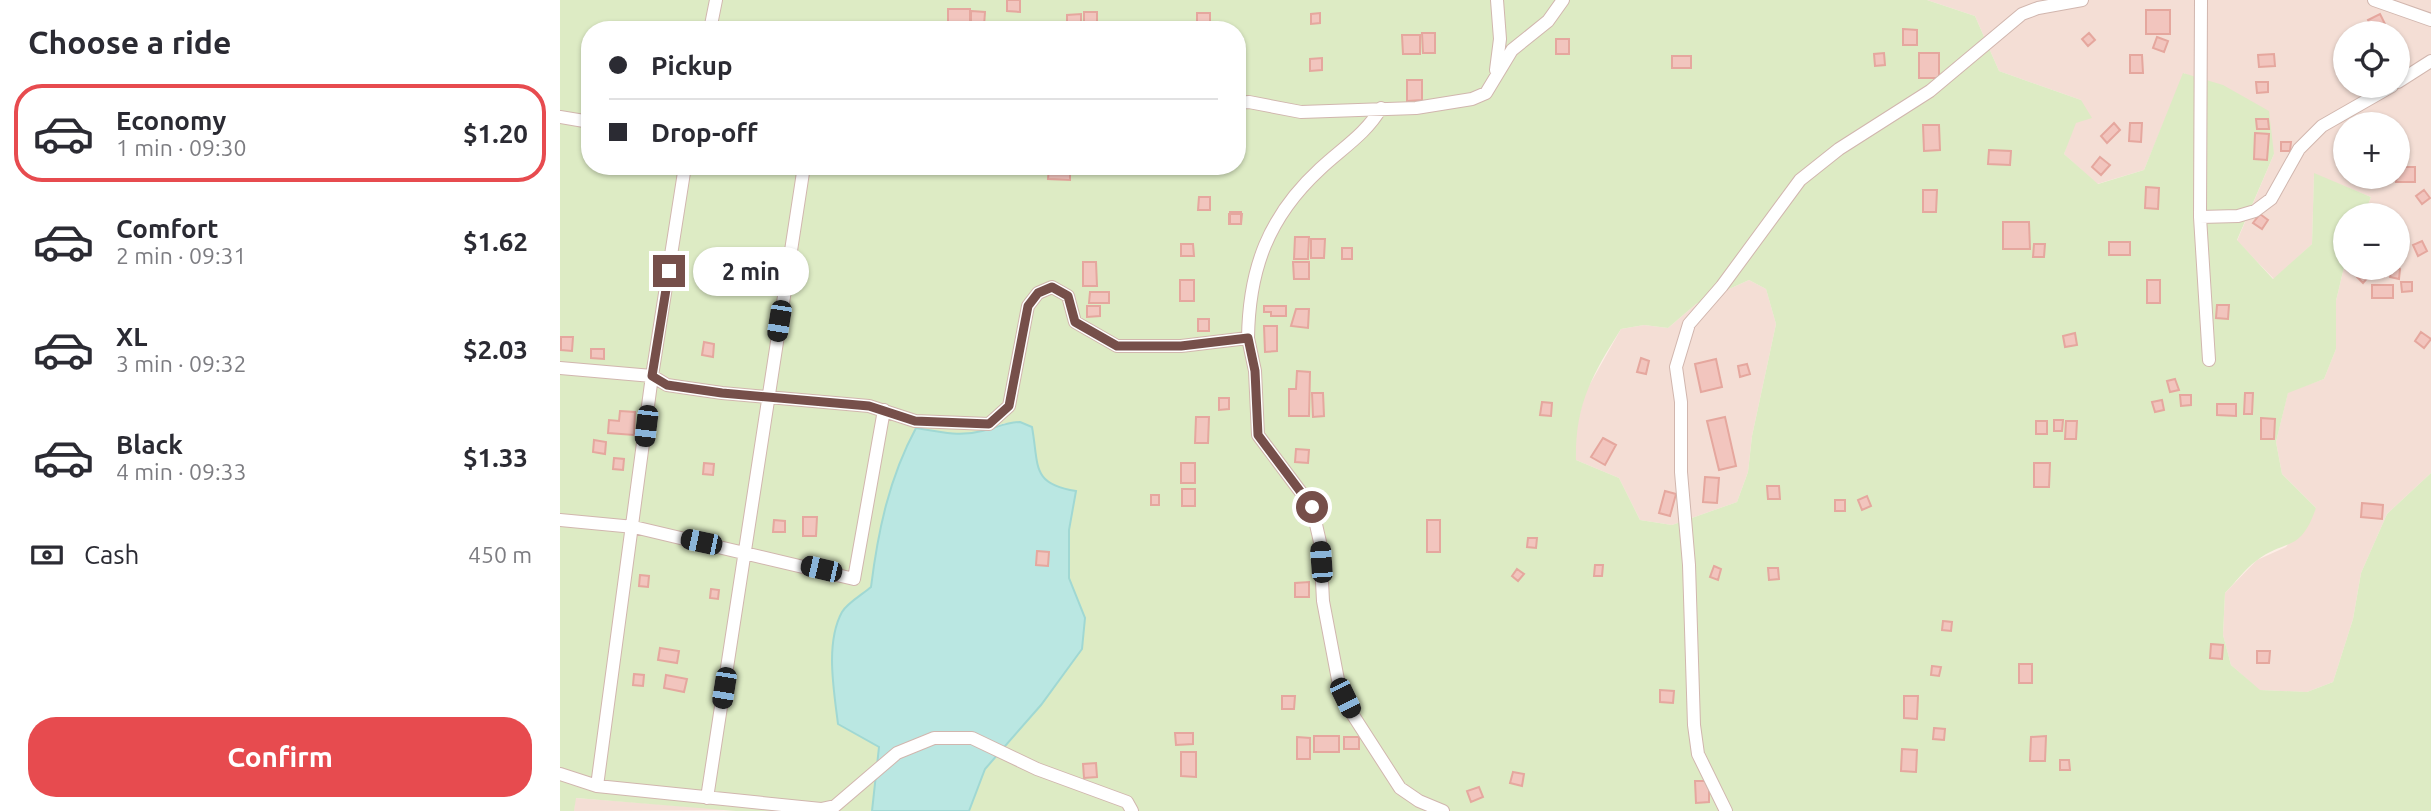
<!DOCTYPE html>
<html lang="en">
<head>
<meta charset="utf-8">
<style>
  body { margin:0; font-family:Ubuntu,sans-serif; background:#f2f2f3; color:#2b2b33; height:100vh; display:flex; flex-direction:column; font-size:26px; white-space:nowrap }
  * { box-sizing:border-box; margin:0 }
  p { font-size:23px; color:#7c7c81 }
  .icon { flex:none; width:38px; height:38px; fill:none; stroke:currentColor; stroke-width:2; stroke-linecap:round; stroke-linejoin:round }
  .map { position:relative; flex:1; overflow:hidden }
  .side { display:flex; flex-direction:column; background:#fff; width:560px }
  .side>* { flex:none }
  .hud { position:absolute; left:21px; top:21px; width:665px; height:154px; border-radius:28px; box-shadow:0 2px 5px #0004; display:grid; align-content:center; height:154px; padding:0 28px; background:#fff }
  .tools { position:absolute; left:1773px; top:21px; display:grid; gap:14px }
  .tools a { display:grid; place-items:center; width:77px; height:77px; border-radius:50%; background:#fff; box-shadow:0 2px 5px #0004; font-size:35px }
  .end { position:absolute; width:32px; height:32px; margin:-16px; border:9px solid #764f4a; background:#fff; box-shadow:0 0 0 4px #fff }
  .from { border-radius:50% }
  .bubble { position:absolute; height:49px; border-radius:24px; background:#fff; box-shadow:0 2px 5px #0004; font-size:23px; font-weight:700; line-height:49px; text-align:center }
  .car { position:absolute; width:21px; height:42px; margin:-21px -10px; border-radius:9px; box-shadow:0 0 5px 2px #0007; background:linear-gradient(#222 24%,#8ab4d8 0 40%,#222 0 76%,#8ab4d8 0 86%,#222 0) }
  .hud b { display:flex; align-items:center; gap:24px; height:66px; font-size:26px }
  .hud b+b { border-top:2px solid #e1e1e2 }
  .hud i { width:18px; height:18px; background:#2b2b33 }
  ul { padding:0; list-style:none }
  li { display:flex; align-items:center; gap:21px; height:98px; margin:0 14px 10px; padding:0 14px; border:4px solid transparent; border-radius:28px }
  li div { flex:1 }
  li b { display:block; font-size:26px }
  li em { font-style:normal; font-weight:700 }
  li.current { border-color:#e74b4f }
  li>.icon { width:63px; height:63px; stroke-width:1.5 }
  h2 { padding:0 28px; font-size:32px; line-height:84px }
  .pay { display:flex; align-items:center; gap:18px; height:77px; padding:0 28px; font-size:26px }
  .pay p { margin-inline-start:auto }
  .primary-button { display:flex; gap:14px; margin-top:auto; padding:14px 28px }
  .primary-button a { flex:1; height:80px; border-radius:28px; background:#e74b4f; color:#fff; font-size:28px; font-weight:700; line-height:80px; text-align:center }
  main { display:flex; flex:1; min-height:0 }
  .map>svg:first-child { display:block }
  .residential { fill:#f4ded5; fill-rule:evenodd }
  .green { fill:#ddebc4; fill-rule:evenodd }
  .water { fill:#bae7e2; stroke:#a0d8d3; stroke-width:2 }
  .building { fill:#f2c5be; stroke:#e5a79e; stroke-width:2 }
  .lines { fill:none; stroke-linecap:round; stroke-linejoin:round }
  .minor-casing { stroke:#d1b6ae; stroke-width:14 }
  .minor { stroke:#fff; stroke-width:12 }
  .route { stroke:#764f4a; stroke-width:9 }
</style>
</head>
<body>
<main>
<section class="side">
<h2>Choose a ride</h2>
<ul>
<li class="current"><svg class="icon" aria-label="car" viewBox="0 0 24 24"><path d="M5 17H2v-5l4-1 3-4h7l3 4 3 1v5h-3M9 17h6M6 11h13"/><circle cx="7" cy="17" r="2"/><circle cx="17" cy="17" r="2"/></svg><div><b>Economy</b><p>1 min · 09:30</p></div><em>$1.20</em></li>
<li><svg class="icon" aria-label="car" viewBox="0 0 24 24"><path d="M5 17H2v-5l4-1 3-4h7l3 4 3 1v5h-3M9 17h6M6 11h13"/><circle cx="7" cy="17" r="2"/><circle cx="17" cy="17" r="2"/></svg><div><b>Comfort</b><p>2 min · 09:31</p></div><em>$1.62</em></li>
<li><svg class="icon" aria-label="car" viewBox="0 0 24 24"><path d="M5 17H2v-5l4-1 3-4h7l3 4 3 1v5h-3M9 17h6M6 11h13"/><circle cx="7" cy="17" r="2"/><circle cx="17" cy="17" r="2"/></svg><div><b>XL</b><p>3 min · 09:32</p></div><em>$2.03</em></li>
<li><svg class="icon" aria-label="car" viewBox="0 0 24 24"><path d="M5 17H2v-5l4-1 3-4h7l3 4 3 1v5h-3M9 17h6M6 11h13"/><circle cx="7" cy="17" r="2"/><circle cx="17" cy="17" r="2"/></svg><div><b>Black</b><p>4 min · 09:33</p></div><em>$1.33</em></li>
</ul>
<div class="pay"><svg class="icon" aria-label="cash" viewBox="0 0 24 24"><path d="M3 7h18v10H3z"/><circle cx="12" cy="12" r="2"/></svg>Cash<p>450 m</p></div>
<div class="primary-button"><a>Confirm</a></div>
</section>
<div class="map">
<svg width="1871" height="811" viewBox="0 0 1871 811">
  <rect width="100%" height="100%" fill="#fdeee6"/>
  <path class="residential" d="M 1367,0 L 1871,0 L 1871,473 L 1827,514 L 1801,573 L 1793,619 L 1773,682 L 1747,692 L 1699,690 L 1671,665 L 1663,635 L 1665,593 L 1697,560 L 1726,547 L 1756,508 L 1722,474 L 1716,442 L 1728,392 L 1764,379 L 1776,349 L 1776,301 L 1785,263 L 1785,268 L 1838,268 L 1838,215 L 1804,215 L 1811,197 L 1754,174 L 1752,244 L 1714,279 L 1677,241 L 1714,154 L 1624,73 L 1584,170 L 1537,184 L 1504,154 L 1521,100 L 1439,71 L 1415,16 ZM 1785,33 L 1838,33 L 1838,86 L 1785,86 ZM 1785,124 L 1838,124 L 1838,177 L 1785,177 Z
    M 1189,280 L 1206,289 L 1216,324 L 1192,436 L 1188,472 L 1177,502 L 1112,525 L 1080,520 L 1059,478 L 1016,460 L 1016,428 L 1025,393 L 1061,329 L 1084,325 L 1108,328 L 1136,304 Z
    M 15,798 L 176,810 L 14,811 Z"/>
  <path class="green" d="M 0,0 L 1367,0 L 1415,16 L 1439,71 L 1521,100 L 1532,118 L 1516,123 L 1504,154 L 1538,184 L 1584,170 L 1623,73 L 1663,85 L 1709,111 L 1714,154 L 1677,240 L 1713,279 L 1752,244 L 1754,173 L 1811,197 L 1804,215 L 1785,215 L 1785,263 L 1776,301 L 1776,349 L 1764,379 L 1728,393 L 1716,442 L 1722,474 L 1756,508 C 1740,554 1726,538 1696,561 C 1685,569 1675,583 1665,593 L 1663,635 L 1671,665 L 1700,690 L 1747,692 L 1773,682 L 1793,619 L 1801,573 L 1827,514 L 1871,473 L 1871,811 L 409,811 L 425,769 L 481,705 L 522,649 L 525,618 L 509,578 L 509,530 L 516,491 C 471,484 479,466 472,427 L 445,423 L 422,431 L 390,435 L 356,428 C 329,478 318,531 311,587 C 303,594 287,603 282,612 C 265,643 274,691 278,723 L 319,747 L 312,811 L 176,811 L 16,798 L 14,811 L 0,811 ZM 30,30 L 677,30 L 677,166 L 30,166 ZM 1189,280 L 1206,289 L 1216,324 L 1192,436 L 1188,472 L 1177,502 L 1112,525 L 1080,520 L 1059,478 L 1016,460 C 1015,405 1032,375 1061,329 L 1084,325 L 1108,328 L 1136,304 Z"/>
  <path class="water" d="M 460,422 L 472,427 C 479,466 471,484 516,491 L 509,530 L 509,578 L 525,618 L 522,649 L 481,705 L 425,769 L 409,811 L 312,811 L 319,747 L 278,724 C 274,691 265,643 282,612 C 287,603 303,594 311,587 C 318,531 329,478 356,428 C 379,432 400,437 422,431 C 436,428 446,422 460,422 Z"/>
  <path class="building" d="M 447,0 L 460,0 L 460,12 L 447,11 Z
    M 388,9 L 410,9 L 410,22 L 388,22 Z
    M 1586,10 L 1610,10 L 1610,34 L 1586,34 Z
    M 411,11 L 425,12 L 424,26 L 411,25 Z
    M 524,12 L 537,12 L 537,25 L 524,25 Z
    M 637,13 L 650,13 L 650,30 L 637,30 Z
    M 760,13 L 760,23 L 751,24 L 751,14 Z
    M 521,14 L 521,30 L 507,30 L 507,15 Z
    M 1820,14 L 1825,24 L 1813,30 L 1808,20 Z
    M 1343,29 L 1357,30 L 1357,45 L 1343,45 Z
    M 862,33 L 875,33 L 875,53 L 863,53 Z
    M 1529,33 L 1535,40 L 1528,46 L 1522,39 Z
    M 842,35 L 860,35 L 860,54 L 843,54 Z
    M 1597,37 L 1608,41 L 1604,52 L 1593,48 Z
    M 996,39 L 1009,39 L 1009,54 L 996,54 Z
    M 1324,53 L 1325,65 L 1315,66 L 1314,54 Z
    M 1359,53 L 1379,53 L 1379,78 L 1359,78 Z
    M 1714,54 L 1715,66 L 1699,67 L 1698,55 Z
    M 1570,55 L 1582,55 L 1583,73 L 1570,73 Z
    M 1112,56 L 1131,56 L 1131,68 L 1112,68 Z
    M 762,58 L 762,70 L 750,71 L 750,59 Z
    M 847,80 L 862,80 L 862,100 L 847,101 Z
    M 1696,82 L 1708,82 L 1708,92 L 1697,93 Z
    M 1696,119 L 1708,119 L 1709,129 L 1697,129 Z
    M 1554,123 L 1560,130 L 1547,143 L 1541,136 Z
    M 1570,123 L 1582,123 L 1581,142 L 1569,141 Z
    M 1363,125 L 1379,125 L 1380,150 L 1364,151 Z
    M 1695,133 L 1709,134 L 1707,160 L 1694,159 Z
    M 1721,142 L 1731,142 L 1730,151 L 1721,151 Z
    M 1429,150 L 1451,151 L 1450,165 L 1428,164 Z
    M 1540,157 L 1550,165 L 1541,175 L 1532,167 Z
    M 489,167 L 510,168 L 510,180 L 488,179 Z
    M 1838,167 L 1855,167 L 1855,182 L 1836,182 Z
    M 1586,187 L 1599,188 L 1598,209 L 1585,208 Z
    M 1363,190 L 1377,190 L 1376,212 L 1363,212 Z
    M 1864,190 L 1870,198 L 1862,204 L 1856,196 Z
    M 639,197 L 650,197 L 650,210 L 638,210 Z
    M 670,212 L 681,212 L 681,224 L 670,224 Z
    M 669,214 L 682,214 L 681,224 L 669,224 Z
    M 1700,214 L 1708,220 L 1702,229 L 1693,223 Z
    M 1443,222 L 1469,222 L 1470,249 L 1443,249 Z
    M 735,237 L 749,237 L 748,259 L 734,259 Z
    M 751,239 L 765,239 L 764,258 L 751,258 Z
    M 1862,241 L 1867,251 L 1858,256 L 1853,245 Z
    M 1549,242 L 1570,242 L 1570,255 L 1549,255 Z
    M 621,244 L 633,244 L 634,256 L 621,256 Z
    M 1474,244 L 1485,244 L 1484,257 L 1473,257 Z
    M 782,248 L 792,248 L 792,259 L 782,259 Z
    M 523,262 L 536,262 L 537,286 L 523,286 Z
    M 733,262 L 749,262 L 749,279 L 734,279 Z
    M 1810,268 L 1824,268 L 1824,277 L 1811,277 Z
    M 1832,268 L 1840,269 L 1839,279 L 1830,277 Z
    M 1804,269 L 1810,275 L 1803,283 L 1797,277 Z
    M 620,280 L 634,280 L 634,301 L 620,301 Z
    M 1587,280 L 1600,280 L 1600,303 L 1587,303 Z
    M 1841,282 L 1852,282 L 1852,291 L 1842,292 Z
    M 1812,285 L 1833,285 L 1833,298 L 1812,298 Z
    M 530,292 L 549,292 L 549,303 L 529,303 Z
    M 1657,305 L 1669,305 L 1668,319 L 1656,318 Z
    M 527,306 L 540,306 L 540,316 L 527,317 Z
    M 704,306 L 726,306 L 726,316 L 711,316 L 711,312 L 704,312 Z
    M 736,309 L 749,309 L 748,328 L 731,326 Z
    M 638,319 L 649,319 L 649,331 L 638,331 Z
    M 704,326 L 717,326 L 717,351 L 705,352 Z
    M 1861,332 L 1871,339 L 1864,348 L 1855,341 Z
    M 1515,333 L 1517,345 L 1505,347 L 1503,336 Z
    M 1,337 L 13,337 L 12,351 L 1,350 Z
    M 144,342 L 154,344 L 153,357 L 142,355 Z
    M 31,349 L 44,349 L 44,359 L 31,358 Z
    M 1081,358 L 1089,361 L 1086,374 L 1077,372 Z
    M 1156,359 L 1162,387 L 1141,392 L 1135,364 Z
    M 1187,364 L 1190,374 L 1180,377 L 1178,366 Z
    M 737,371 L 750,372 L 749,416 L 729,416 L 729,389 L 736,389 Z
    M 1615,379 L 1619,390 L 1610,392 L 1607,381 Z
    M 752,393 L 763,393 L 764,416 L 753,417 Z
    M 1685,393 L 1693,393 L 1692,414 L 1684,414 Z
    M 1620,395 L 1631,395 L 1631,405 L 1621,406 Z
    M 659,398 L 669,398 L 669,409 L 659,410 Z
    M 1602,400 L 1604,410 L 1595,412 L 1592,402 Z
    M 982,402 L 992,403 L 991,416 L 980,415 Z
    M 1657,404 L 1676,404 L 1676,416 L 1657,415 Z
    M 60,411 L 75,412 L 74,435 L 48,433 L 49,420 L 59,421 Z
    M 636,417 L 649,417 L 648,443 L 635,443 Z
    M 1165,417 L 1176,466 L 1159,470 L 1147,421 Z
    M 1701,418 L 1715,419 L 1714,439 L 1701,439 Z
    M 1494,420 L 1503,420 L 1502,431 L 1494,431 Z
    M 1476,421 L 1487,421 L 1487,434 L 1476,434 Z
    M 1506,421 L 1517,421 L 1516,439 L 1505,439 Z
    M 1043,438 L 1056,445 L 1045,465 L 1031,457 Z
    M 34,440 L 46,442 L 45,454 L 33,452 Z
    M 736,449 L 749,450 L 748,463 L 735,462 Z
    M 54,458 L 64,459 L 63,470 L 53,469 Z
    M 144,463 L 154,464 L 153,475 L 143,474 Z
    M 621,463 L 635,463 L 635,483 L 621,483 Z
    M 1474,463 L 1490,463 L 1489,487 L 1474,487 Z
    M 1145,477 L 1159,478 L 1157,503 L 1143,502 Z
    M 1207,486 L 1219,486 L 1220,499 L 1208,499 Z
    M 622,489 L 635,489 L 635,506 L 622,506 Z
    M 1105,491 L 1116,494 L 1110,516 L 1099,513 Z
    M 591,495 L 599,495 L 599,505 L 591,505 Z
    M 1307,496 L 1311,506 L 1302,510 L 1298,500 Z
    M 1275,500 L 1285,500 L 1285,511 L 1275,511 Z
    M 1802,503 L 1823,505 L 1822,519 L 1801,517 Z
    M 243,517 L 257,517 L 256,536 L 243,536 Z
    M 214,520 L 225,521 L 225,532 L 213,532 Z
    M 867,520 L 880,520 L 880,552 L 867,552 Z
    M 968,538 L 977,538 L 976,548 L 967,547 Z
    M 477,551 L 489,552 L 488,566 L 476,565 Z
    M 1035,565 L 1043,565 L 1042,576 L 1034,576 Z
    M 1154,566 L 1161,569 L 1158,580 L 1150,577 Z
    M 1208,568 L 1218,568 L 1219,579 L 1209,580 Z
    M 957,569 L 964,574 L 958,581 L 952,576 Z
    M 80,575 L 89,576 L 88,587 L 79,586 Z
    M 749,582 L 749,597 L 735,597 L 735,583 Z
    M 151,589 L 159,590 L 158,599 L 150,598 Z
    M 1383,621 L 1392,622 L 1391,631 L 1382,630 Z
    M 1651,644 L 1663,645 L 1662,659 L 1650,658 Z
    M 100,648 L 119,651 L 117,663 L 98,660 Z
    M 1697,651 L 1710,651 L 1709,663 L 1697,663 Z
    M 1459,664 L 1472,664 L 1472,683 L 1459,683 Z
    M 1372,666 L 1381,667 L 1379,676 L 1371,675 Z
    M 74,674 L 84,675 L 83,686 L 73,685 Z
    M 106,675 L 127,679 L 124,692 L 104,688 Z
    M 1100,690 L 1114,691 L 1113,703 L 1100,702 Z
    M 722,696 L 735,696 L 734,709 L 722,709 Z
    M 1344,696 L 1358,696 L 1357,719 L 1344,718 Z
    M 1374,728 L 1385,729 L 1384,740 L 1373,739 Z
    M 615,733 L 633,733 L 633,744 L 616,745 Z
    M 754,736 L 779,736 L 779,752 L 754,752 Z
    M 1486,736 L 1485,761 L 1470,761 L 1471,737 Z
    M 737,737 L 750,738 L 750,759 L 737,759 Z
    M 784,737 L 799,737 L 799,749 L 784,749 Z
    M 1342,749 L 1357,750 L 1356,772 L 1341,771 Z
    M 621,752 L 636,752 L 636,777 L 621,776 Z
    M 1500,760 L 1509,760 L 1510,770 L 1500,770 Z
    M 536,763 L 537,777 L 524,778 L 523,764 Z
    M 953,772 L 964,774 L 962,786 L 950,783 Z
    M 1135,781 L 1149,781 L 1149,802 L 1136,803 Z
    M 919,787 L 923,797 L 911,802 L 907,791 Z"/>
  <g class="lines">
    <defs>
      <path id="minor" d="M 1641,0 L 1640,217 L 1649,360
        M 1814,0 L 1871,20
        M 150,30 L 156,0
        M 936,70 L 940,39 L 937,0
        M 1838,82 L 1871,61
        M 677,103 L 689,102 L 741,112 L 856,108 L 912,99 L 926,93 L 952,50 L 988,21 L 1003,0
        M 0,117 L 30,122
        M 1640,217 L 1678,216 L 1695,211 L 1711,199 L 1739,149 L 1762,126 L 1832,86
        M 688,338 C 689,269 708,217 760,169 C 781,149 806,134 821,108
        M 0,368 L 92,376 L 107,385 L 162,393 L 309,406 L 355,421 L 429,424 L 449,406 L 468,306 L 478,293 L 492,287 L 508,296 L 515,322 L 557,346 L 621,346 L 688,338 L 695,371 L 698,435 L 752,507 L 760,542 L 763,601 L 779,685 L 791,712 L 840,788 L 859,801 L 883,811
        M 0,520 L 74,527 L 294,579 L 324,410
        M 0,774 L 37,786 L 261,809 L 275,806 L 337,753 L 374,738 L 412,738 L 477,769 L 567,802 L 572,811
        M 37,786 L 92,376 L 125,166
        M 147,798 L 244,166
        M 1166,811 L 1138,754 L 1134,725 L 1129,565 L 1121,472 L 1121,402 L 1116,367 L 1129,324 L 1162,286 L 1240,180 L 1279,149 L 1370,91 L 1462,14 L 1478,8 L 1522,0"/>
    </defs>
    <use href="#minor" class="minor-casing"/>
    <use href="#minor" class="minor"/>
  </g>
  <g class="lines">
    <path class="route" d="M 109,271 L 92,376 L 107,385 L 162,393 L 309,406 L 355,421 L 429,424 L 449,406 L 468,306 L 478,293 L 492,287 L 508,296 L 515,322 L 557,346 L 621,346 L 688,338 L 695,371 L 698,435 L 752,507"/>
  </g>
</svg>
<div class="tools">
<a><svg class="icon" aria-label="locate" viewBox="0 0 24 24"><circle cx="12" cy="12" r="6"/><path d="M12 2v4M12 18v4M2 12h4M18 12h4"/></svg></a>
<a>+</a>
<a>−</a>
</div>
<i class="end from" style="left:752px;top:507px"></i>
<i class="end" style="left:109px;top:271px"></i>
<div class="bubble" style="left:133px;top:247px;width:116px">2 min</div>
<i class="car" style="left:219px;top:321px;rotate:189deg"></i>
<i class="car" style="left:86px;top:426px;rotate:187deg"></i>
<i class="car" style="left:141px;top:542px;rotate:282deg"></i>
<i class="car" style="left:761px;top:562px;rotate:356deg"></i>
<i class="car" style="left:261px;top:569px;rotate:283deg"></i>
<i class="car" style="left:164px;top:688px;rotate:189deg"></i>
<i class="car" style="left:785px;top:698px;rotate:154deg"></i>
<div class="hud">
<b><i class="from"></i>Pickup</b>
<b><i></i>Drop-off</b>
</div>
</div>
</main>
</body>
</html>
